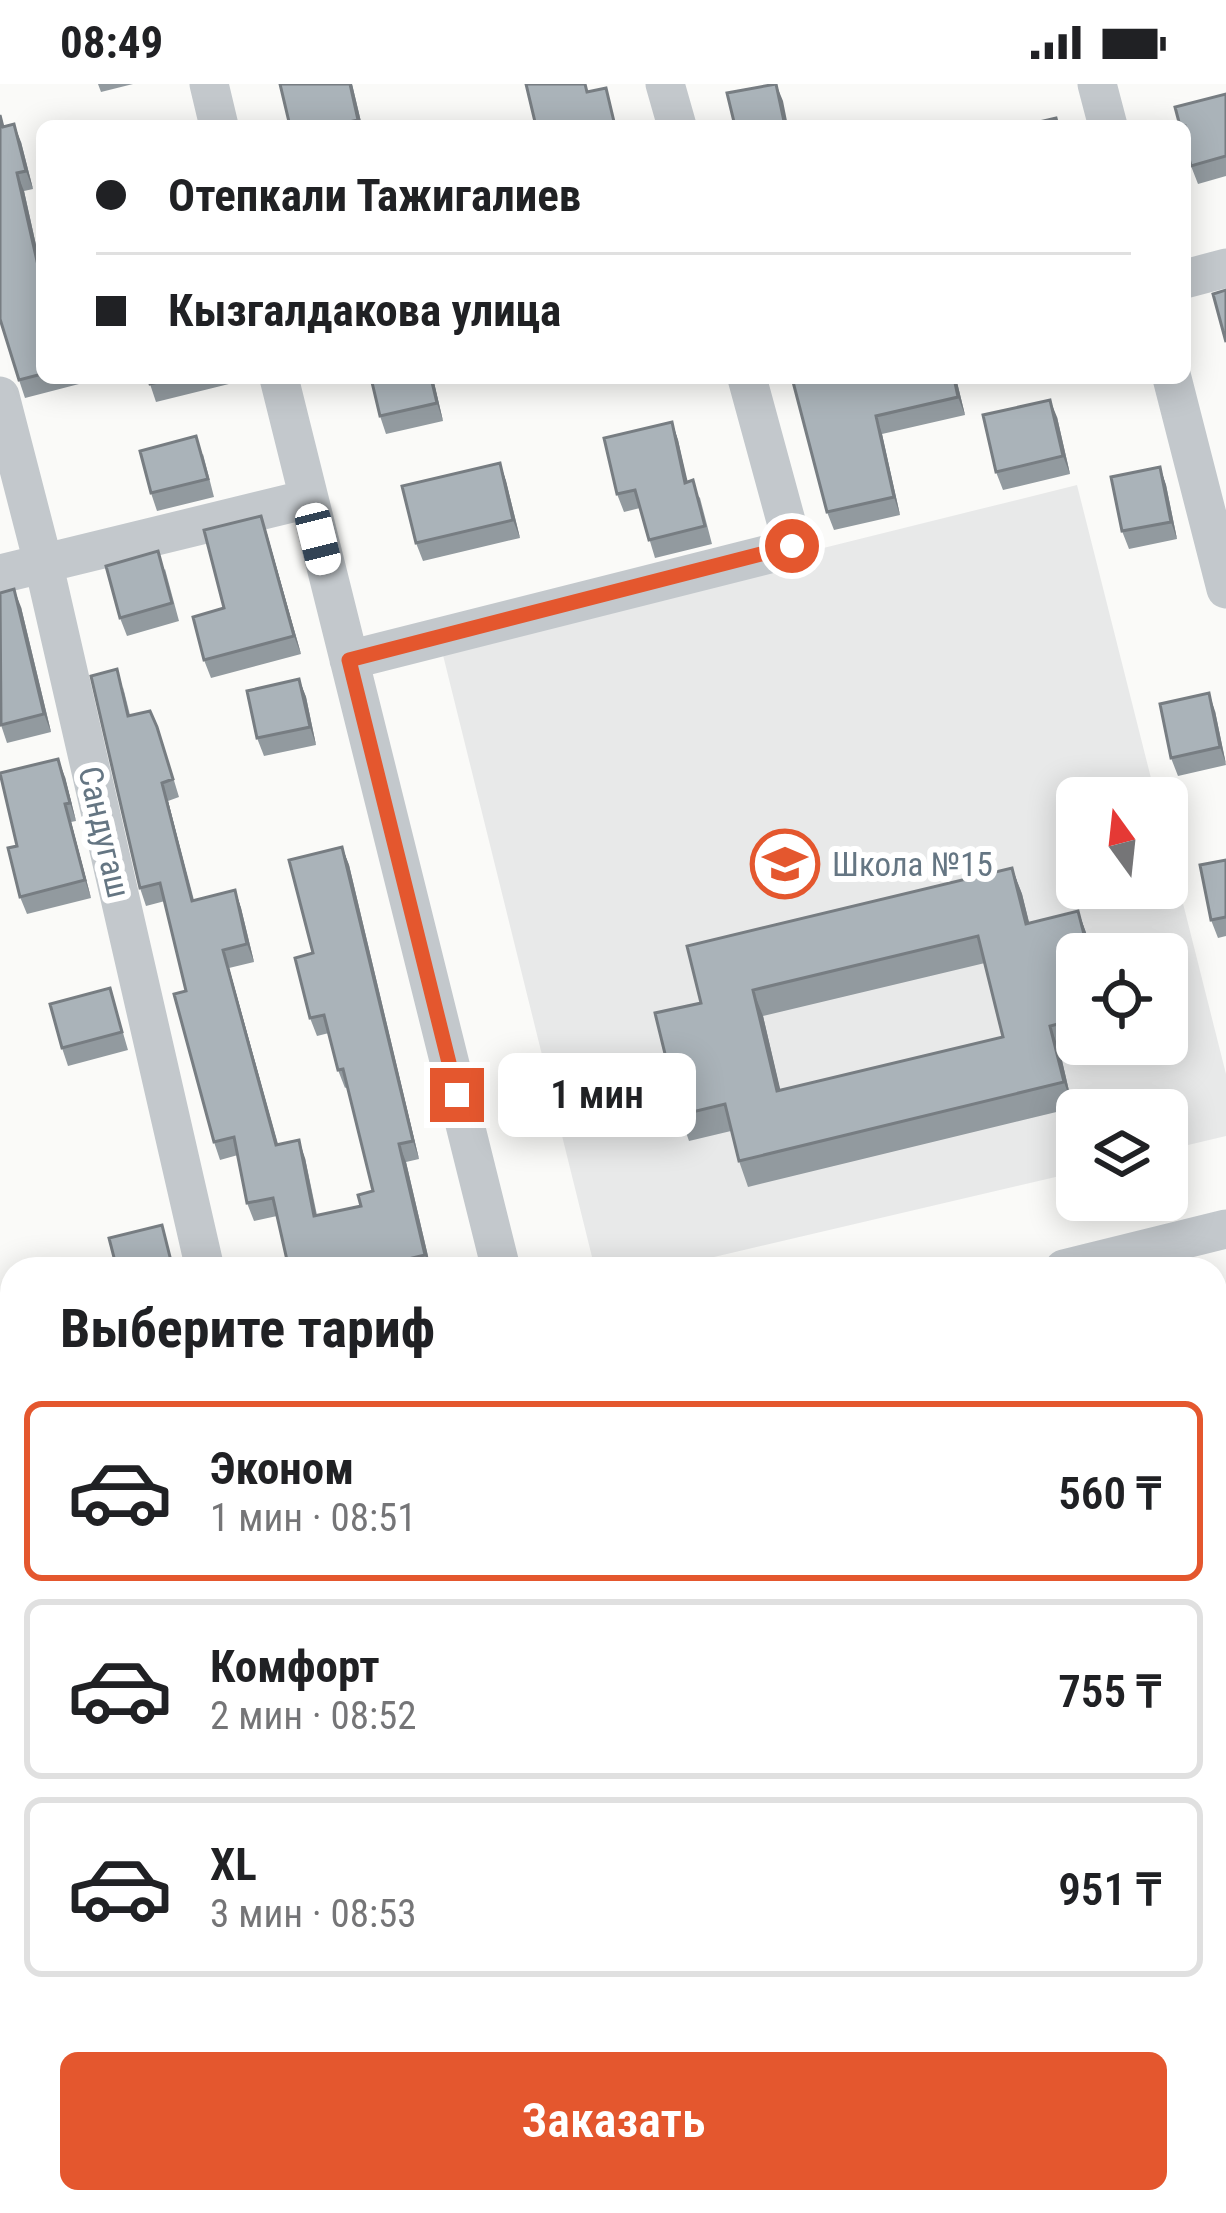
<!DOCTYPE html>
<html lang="ru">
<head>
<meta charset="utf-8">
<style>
  body { margin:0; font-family:"Roboto Condensed",sans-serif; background:#f6f6f6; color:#202124; height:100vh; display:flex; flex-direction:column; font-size:45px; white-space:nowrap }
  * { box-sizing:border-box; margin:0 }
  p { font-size:39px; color:#757577 }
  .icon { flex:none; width:66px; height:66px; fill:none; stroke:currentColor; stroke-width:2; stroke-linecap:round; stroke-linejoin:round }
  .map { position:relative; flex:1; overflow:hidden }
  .panel { position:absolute; left:0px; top:1173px; width:1227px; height:957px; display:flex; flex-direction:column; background:#fff; border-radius:36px 36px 0 0; box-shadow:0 6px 30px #0003 }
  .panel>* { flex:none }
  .guide { position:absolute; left:36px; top:36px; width:1155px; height:264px; border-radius:18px; box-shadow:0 6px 30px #0003; display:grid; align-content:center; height:264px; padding:0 60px; background:#fff }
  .needle { width:78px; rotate:345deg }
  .controls { position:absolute; left:1056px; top:693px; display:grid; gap:24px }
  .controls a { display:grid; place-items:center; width:132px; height:132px; border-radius:18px; background:#fff; box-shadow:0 6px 30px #0003; font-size:60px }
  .end { position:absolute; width:54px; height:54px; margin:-27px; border:15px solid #e4572e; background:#fff; box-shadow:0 0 0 6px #fff }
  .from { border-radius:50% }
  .bubble { position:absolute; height:84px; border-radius:18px; background:#fff; box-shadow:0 6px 30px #0003; font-size:39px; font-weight:600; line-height:84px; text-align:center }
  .car { position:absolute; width:36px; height:72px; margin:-36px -18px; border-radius:15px; box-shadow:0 0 9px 3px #0007; background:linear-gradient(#fff 24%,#345 0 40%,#fff 0 76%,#345 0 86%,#fff 0) }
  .guide b { display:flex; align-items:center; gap:42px; height:114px; font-size:45px }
  .guide b+b { border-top:3px solid #e0e0e0 }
  .guide i { width:30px; height:30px; background:#202124 }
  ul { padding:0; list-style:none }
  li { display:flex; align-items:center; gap:36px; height:180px; margin:0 24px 18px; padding:0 36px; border:6px solid #e0e0e0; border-radius:18px }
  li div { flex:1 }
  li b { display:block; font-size:45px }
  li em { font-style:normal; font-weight:600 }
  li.selected { border-color:#e4572e }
  li>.icon { width:108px; height:108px; stroke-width:1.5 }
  h2 { padding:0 60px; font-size:54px; line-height:144px }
  .button { display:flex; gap:24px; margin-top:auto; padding:24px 60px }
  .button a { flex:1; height:138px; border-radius:18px; background:#e4572e; color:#fff; font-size:48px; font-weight:600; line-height:138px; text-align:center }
  .status { display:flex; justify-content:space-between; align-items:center; height:84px; padding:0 60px; background:#fff; direction:ltr }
  .status svg { height:33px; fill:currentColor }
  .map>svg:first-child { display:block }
  .built { fill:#e8e9e9; fill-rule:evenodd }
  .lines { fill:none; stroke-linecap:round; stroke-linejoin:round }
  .minor { stroke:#c3c8cc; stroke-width:39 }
  .wall { fill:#929a9f; fill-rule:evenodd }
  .shaded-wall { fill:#777d82 }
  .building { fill:#aab3b9; stroke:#777d82; stroke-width:3; fill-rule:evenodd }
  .route { stroke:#e4572e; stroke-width:15 }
  .labels { text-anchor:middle; stroke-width:12; stroke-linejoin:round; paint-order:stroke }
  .street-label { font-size:33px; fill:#657683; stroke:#fff }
  .poi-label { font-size:33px; fill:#657683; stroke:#fff; text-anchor:start }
</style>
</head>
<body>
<div class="status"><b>08:49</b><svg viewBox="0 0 49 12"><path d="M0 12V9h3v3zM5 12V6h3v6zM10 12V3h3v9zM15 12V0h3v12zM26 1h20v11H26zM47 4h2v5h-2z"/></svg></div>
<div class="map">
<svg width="1226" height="2129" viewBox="0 0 1226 2129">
  <rect width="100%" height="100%" fill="#fafaf8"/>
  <path class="built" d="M 1077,401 L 1156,714 L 1077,714 L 1077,804 L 1167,804 L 1167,756 L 1226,990 L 1226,1052 L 1167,1066 L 1167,1026 L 1077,1026 L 1077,1088 L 663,1185 L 595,1185 L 440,559 ZM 1077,870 L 1167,870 L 1167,960 L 1077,960 Z"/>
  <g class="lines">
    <path class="minor" d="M 209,0 L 219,42
      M 665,0 L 677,42
      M 1097,0 L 1108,42
      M 1185,195 L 1226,184
      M 279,294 L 501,1185
      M 1172,294 L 1226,505
      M 0,312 L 44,482 L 205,1185
      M 0,490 L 308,415
      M 349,576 L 789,465 L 792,459 L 747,294
      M 1064,1185 L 1226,1145
      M 0,1407 L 12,1456
      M 169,2118 L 172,2129
      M 442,2118 L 445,2129
      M 736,2118 L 738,2129
      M 1163,2129 L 1207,2118"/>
  </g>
  <path class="wall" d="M 98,0 L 133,0 L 101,8 Z
    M 352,0 L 362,42 L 290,42 Z
    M 1226,10 L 1226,92 L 1198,100 L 1191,82 Z
    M 5,43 L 21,58 L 33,105 L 24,107 L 42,188 L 42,294 L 77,294 L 79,300 L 25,314 L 19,296 Z
    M 148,294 L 232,294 L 233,299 L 156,318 Z
    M 371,294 L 433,294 L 443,337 L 386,350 L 380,332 Z
    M 792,294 L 956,294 L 965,331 L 882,350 L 900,431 L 834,446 L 827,428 Z
    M 1057,333 L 1070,390 L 1003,406 L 996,388 Z
    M 672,338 L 678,356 L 687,398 L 700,414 L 712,460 L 655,474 L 640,424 L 624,428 L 617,410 Z
    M 203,370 L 214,413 L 157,427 L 151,409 Z
    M 500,379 L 506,397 L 520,454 L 423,477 L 416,459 Z
    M 1160,383 L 1166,401 L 1177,455 L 1129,465 L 1122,447 Z
    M 267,450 L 301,570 L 211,594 L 204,576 L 224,524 Z
    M 165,485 L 179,537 L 127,552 L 120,534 Z
    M 21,523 L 51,648 L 7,659 L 0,638 Z
    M 299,595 L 306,613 L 316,661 L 264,672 L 257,654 Z
    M 123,603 L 130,631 L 163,660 L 179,713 L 168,717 L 194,816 L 235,806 L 241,824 L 254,878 L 229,884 L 278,1060 L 305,1074 L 317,1131 L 361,1122 L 373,1107 L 347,1003 L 345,1004 L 338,986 L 329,949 L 317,952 L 310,934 L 313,869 L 342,763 L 349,781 L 419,1075 L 406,1078 L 431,1185 L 289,1185 L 277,1132 L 254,1137 L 247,1119 L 238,1071 L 220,1076 L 214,1058 L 186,907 L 165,817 L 146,822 L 140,804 Z
    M 1215,627 L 1226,681 L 1178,692 L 1171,674 Z
    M 65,693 L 76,737 L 71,738 L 91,814 L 27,830 L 20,813 L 17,762 Z
    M 1226,776 L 1226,852 L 1218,854 L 1211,836 Z
    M 1012,784 L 1022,810 L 1029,839 L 1078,827 L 1088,854 L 1077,870 L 1077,960 L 1092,960 L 1060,968 L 1073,1024 L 748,1103 L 739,1077 L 731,1047 L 689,1057 L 680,1031 L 701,919 ZM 985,879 L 1003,953 L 780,1006 L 763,932 Z
    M 110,904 L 128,966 L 68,982 L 62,964 Z
    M 0,1548 L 12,1593 L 12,1611 L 0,1614 Z
    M 1226,1586 L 1226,1670 L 1218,1672 L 1226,1701 L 1226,1746 L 1215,1749 L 1215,1589 Z
    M 0,1736 L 7,1806 L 0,1808 Z
    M 1226,1782 L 1226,1958 L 1224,1958 L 1215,1931 Z
    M 601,2118 L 685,2118 L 686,2125 L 673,2129 L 604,2129 Z
    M 878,2118 L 940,2118 L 896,2129 L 882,2129 Z"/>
  <path class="shaded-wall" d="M 350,0 L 352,0 L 362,42 L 358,36 Z
    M 776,0 L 783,17 L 788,42 L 785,42 Z
    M 14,40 L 21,58 L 33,105 L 26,87 Z
    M 17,89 L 24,107 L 42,188 L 42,199 Z
    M 431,294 L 433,294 L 443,337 L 437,319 Z
    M 954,294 L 956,294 L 965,331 L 958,313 Z
    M 1050,316 L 1057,333 L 1070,390 L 1063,372 Z
    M 876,332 L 882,350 L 900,431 L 894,413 Z
    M 672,338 L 678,356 L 692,416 L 685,399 Z
    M 500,379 L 506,397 L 520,454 L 513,436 Z
    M 1160,383 L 1166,401 L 1177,455 L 1171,438 Z
    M 261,432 L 267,450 L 301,570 L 294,552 Z
    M 14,505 L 21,523 L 51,648 L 44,630 Z
    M 299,595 L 306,613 L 316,661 L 310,643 Z
    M 1209,609 L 1215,627 L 1226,680 L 1220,663 Z
    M 58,675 L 65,693 L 76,737 L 70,719 Z
    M 162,699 L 168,717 L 198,834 L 192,817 Z
    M 65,720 L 71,738 L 91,814 L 85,796 Z
    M 342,763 L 349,781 L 419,1075 L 413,1057 Z
    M 1012,784 L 1022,810 L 1036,866 L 1026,840 Z
    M 235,806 L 241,824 L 254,878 L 247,860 Z
    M 1078,827 L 1088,854 L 1092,870 L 1089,870 Z
    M 223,866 L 229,884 L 283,1079 L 276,1061 Z
    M 753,906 L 763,932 L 787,1034 L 777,1007 Z
    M 1050,942 L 1060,968 L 1073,1024 L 1064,998 Z
    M 299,1056 L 305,1074 L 320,1150 L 314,1132 Z
    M 399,1060 L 406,1078 L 431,1185 L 425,1171 Z
    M 0,1548 L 12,1593 L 12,1598 L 0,1553 Z"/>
  <path class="building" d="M 280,0 L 350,0 L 358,36 L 331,42 L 290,42 Z
    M 526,0 L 585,0 L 587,8 L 606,4 L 615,42 L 536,42 Z
    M 776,0 L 785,42 L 735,42 L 727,9 Z
    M 1226,10 L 1226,72 L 1191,82 L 1185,60 L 1185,42 L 1180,42 L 1175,23 Z
    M 0,31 L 3,43 L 14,40 L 26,87 L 17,89 L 42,199 L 42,290 L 19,296 L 0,235 Z
    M 1056,34 L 1058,42 L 1022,42 Z
    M 1226,206 L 1226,258 L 1213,210 Z
    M 148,294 L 175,294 L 150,300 Z
    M 371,294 L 431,294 L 437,319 L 380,332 Z
    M 792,294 L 954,294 L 958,313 L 876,332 L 894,413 L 827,428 Z
    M 1050,316 L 1063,372 L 996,388 L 983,331 Z
    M 672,338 L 685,399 L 693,396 L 705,442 L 649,456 L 635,406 L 617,410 L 604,354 Z
    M 196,352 L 208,395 L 151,409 L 140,367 Z
    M 500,379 L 513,436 L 416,459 L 402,402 Z
    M 1160,383 L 1171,438 L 1122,447 L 1111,393 Z
    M 261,432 L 294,552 L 204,576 L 193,533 L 224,524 L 204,446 Z
    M 158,467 L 172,519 L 120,534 L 106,482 Z
    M 14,505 L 44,630 L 1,641 L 0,509 Z
    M 117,585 L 128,632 L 150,627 L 157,643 L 173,695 L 162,699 L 192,817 L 235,806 L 247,860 L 223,866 L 276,1061 L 299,1056 L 314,1132 L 361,1122 L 358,1111 L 373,1107 L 343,985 L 338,986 L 324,931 L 310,934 L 295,874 L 313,869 L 289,776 L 342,763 L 413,1057 L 399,1060 L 425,1171 L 375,1183 L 373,1175 L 330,1185 L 289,1185 L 273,1114 L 247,1119 L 234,1053 L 214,1058 L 174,910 L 186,907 L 160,799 L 140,804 L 91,592 Z
    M 299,595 L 310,643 L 257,654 L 247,607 Z
    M 1209,609 L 1220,663 L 1171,674 L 1160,620 Z
    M 58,675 L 70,719 L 65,720 L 85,796 L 20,813 L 8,764 L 17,762 L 0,689 Z
    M 1226,776 L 1226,833 L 1211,836 L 1200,781 Z
    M 1012,784 L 1026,840 L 1078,827 L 1089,870 L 1077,870 L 1077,935 L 1050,942 L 1064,998 L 739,1077 L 725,1020 L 680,1031 L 655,929 L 701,919 L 687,862 ZM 978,852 L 1003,953 L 777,1007 L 753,906 Z
    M 110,904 L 122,948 L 62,964 L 50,920 Z
    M 162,1141 L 173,1185 L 117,1185 L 109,1154 Z
    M 0,1553 L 10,1592 L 0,1595 Z
    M 1226,1586 L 1226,1650 L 1215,1653 L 1215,1589 Z
    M 1215,1667 L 1226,1706 L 1226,1726 L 1215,1729 Z
    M 12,1733 L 12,1822 L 2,1788 L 0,1788 L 0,1736 Z
    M 1226,1782 L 1226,1938 L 1218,1941 L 1215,1931 L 1215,1784 Z
    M 72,2118 L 125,2118 L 128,2129 L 75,2129 Z
    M 237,2118 L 299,2118 L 302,2129 L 240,2129 Z
    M 362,2118 L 413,2118 L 416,2129 L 366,2129 Z
    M 601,2118 L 668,2118 L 671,2129 L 612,2129 L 610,2124 L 603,2126 Z"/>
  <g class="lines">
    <path class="route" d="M 457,1011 L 349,576 L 792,462"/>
  </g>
  <defs>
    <symbol id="school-ring" viewBox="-11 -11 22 22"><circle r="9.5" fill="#fff" stroke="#e4572e" stroke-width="1.5"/><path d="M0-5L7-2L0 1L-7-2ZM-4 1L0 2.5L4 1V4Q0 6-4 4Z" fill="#e4572e"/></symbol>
  </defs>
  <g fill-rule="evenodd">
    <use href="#school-ring" x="747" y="742" width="76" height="76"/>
  </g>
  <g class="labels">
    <g class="street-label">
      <text transform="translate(105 748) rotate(77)" y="12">Сандугаш</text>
    </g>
    <g class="poi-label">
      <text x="832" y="792">Школа №15</text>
    </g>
  </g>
</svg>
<div class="controls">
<a><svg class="needle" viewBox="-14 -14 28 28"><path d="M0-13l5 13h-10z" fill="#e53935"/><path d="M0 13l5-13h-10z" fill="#757577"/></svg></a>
<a><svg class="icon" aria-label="locate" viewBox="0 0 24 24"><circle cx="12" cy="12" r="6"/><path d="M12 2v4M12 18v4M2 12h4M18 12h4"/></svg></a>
<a><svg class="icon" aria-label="layers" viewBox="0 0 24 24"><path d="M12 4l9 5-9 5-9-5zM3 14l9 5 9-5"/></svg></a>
</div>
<i class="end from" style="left:792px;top:462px"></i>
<i class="end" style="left:457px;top:1011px"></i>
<div class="bubble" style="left:498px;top:969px;width:198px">1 мин</div>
<i class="car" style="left:318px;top:455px;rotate:166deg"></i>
<div class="guide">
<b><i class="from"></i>Отепкали Тажигалиев</b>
<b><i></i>Кызгалдакова улица</b>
</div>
<section class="panel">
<h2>Выберите тариф</h2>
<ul>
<li class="selected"><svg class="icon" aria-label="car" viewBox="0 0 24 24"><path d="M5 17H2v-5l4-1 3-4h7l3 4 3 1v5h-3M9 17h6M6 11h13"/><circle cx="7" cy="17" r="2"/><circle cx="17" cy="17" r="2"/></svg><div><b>Эконом</b><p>1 мин · 08:51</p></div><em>560 ₸</em></li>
<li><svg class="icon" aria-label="car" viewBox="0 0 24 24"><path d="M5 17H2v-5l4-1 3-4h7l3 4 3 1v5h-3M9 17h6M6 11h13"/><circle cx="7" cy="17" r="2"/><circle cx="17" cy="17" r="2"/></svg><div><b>Комфорт</b><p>2 мин · 08:52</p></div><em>755 ₸</em></li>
<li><svg class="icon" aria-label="car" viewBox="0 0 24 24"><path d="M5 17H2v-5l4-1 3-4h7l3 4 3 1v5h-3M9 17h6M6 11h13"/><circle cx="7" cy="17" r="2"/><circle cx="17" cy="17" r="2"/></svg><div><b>XL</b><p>3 мин · 08:53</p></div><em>951 ₸</em></li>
</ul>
<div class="button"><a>Заказать</a></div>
</section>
</div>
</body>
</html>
